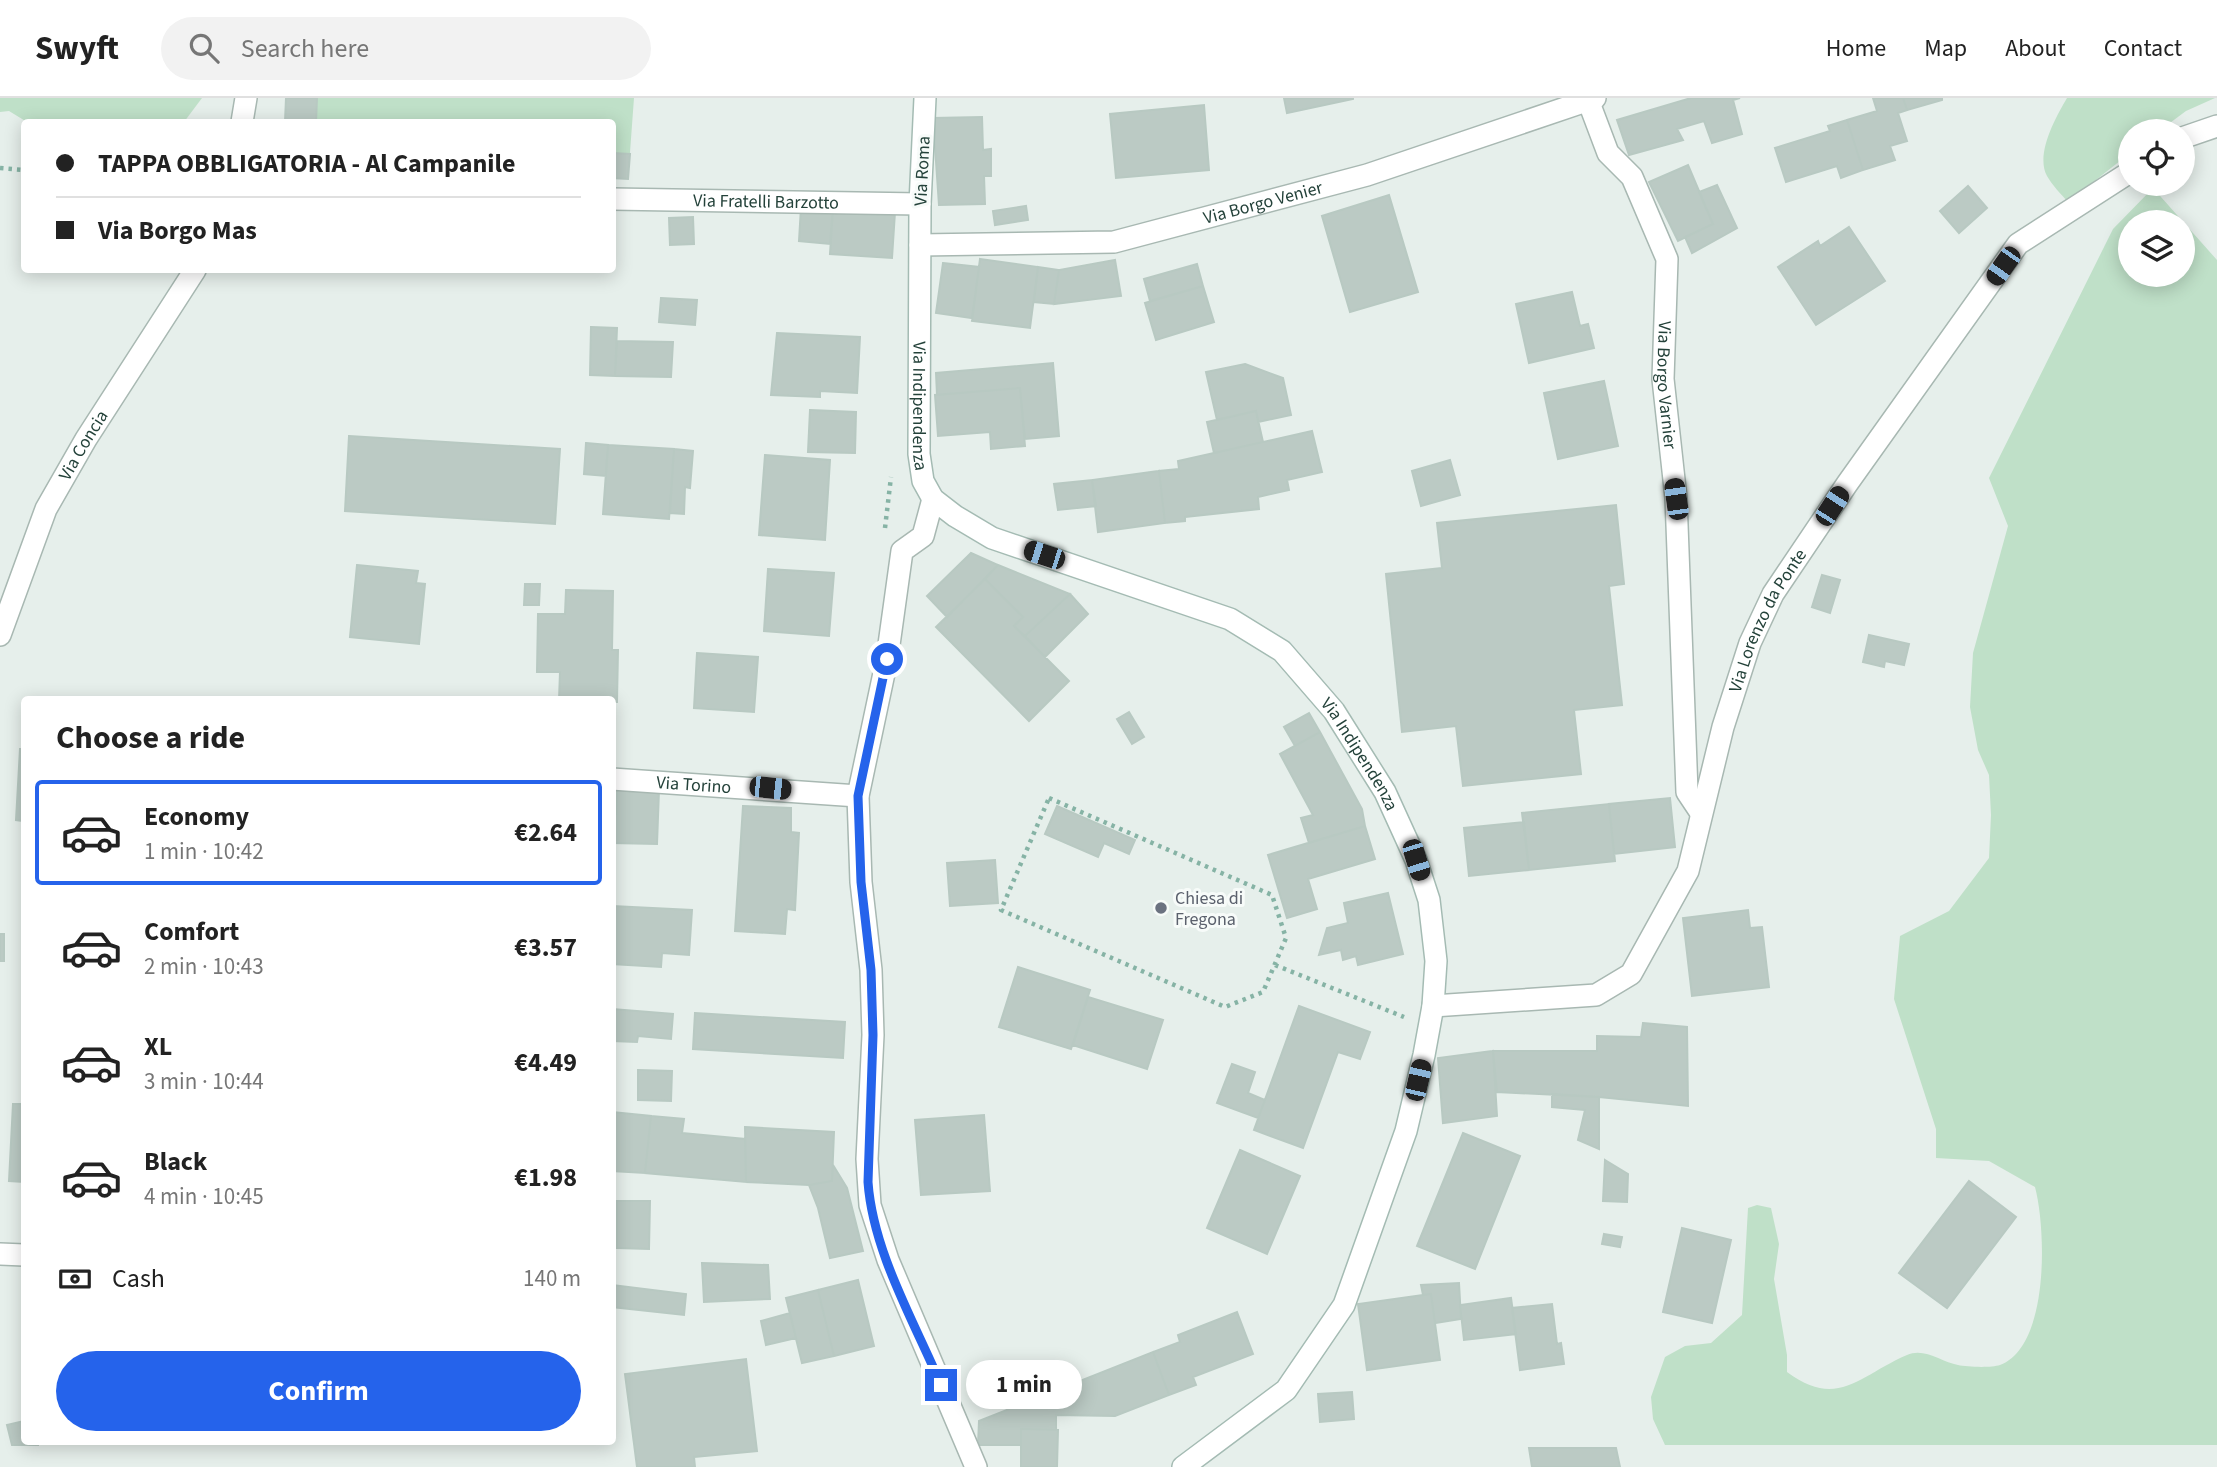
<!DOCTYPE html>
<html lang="en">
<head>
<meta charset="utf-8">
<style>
  body { margin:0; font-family:"Source Sans 3",sans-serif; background:#f2f2f2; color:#222; height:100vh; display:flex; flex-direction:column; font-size:26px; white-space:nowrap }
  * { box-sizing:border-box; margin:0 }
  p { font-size:23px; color:#767676 }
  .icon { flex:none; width:38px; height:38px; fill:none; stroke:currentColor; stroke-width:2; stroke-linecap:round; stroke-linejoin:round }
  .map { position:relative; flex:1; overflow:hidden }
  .drawer { position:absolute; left:21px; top:598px; width:595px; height:749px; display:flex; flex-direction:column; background:#fff; border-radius:7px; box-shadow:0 4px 18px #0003 }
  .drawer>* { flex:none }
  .hud { position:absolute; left:21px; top:21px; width:595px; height:154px; border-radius:7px; box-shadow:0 4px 18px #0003; display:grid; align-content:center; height:154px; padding:0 35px; background:#fff }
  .buttons { position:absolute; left:2118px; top:21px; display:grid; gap:14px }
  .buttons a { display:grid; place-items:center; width:77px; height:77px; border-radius:50%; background:#fff; box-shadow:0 4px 18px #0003; font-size:35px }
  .end { position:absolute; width:32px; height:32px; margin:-16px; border:9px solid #2563eb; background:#fff; box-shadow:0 0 0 4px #fff }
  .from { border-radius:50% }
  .bubble { position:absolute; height:49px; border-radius:24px; background:#fff; box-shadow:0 4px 18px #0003; font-size:23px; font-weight:700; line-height:49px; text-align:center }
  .car { position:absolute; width:21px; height:42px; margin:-21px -10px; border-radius:9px; box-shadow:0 0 5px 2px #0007; background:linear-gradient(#222 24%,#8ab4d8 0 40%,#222 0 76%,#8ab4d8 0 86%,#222 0) }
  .hud b { display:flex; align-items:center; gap:24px; height:66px; font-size:26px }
  .hud b+b { border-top:2px solid #e0e0e0 }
  .hud i { width:18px; height:18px; background:#222 }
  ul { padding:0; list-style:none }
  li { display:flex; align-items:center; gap:21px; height:105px; margin:0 14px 10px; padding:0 21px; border:4px solid transparent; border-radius:7px }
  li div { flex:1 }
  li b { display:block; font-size:26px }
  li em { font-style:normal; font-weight:700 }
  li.selected { border-color:#2563eb }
  li>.icon { width:63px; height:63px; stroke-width:1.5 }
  h2 { padding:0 35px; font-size:32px; line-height:84px }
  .pay { display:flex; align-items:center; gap:18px; height:77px; padding:0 35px; font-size:26px }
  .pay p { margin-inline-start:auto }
  .primary-button { display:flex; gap:14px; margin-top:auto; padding:14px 35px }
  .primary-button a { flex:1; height:80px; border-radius:42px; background:#2563eb; color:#fff; font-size:28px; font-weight:700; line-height:80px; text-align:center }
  header { display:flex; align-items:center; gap:42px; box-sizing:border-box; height:98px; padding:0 35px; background:#fff; border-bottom:2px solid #e0e0e0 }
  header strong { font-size:33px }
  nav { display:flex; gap:38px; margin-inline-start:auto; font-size:24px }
  .search { width:490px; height:63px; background:#f2f2f2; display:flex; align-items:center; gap:18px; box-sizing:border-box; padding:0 24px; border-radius:38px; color:#767676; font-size:26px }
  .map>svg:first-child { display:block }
  .green { fill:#bfe0c8; fill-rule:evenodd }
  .building { fill:#bbcac4; stroke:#b8c9c2; stroke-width:2 }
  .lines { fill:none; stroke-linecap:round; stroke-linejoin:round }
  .street-casing { stroke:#a8b8b2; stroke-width:24 }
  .secondary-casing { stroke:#a4bbb3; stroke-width:24 }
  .path { stroke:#86b3a5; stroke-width:4.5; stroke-dasharray:3.5 5; stroke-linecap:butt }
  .street { stroke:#fff; stroke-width:21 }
  .secondary { stroke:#fff; stroke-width:21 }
  .route { stroke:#2563eb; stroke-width:9 }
  .worship-dot { fill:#6b7280; stroke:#f7fbf9; stroke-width:2.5 }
  .labels { text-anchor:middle; stroke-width:6; stroke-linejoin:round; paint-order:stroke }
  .street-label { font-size:18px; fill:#24423a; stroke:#f7fbf9 }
  .worship-label { font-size:18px; fill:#5b616d; stroke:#f7fbf9; text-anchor:start }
</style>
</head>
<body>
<header>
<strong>Swyft</strong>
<div class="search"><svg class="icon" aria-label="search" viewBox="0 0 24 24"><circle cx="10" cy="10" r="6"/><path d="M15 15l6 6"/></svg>Search here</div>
<nav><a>Home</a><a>Map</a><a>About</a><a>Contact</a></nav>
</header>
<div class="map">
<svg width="2217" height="1369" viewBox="0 0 2217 1369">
  <rect width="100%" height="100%" fill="#e6efeb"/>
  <path class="green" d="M 0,0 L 202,0 L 184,24 L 27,24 L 9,13 L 0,14 Z
    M 286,0 L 634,0 L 628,81 L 613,80 L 612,24 L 285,24 Z
    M 2067,0 L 2215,0 L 2186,13 L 2159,33 L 2130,33 L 2130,55 L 2068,104 C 2061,96 2052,87 2047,78 C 2035,56 2056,19 2067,0 Z
    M 2153,90 L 2217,162 L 2217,1347 L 1665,1347 L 1653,1321 L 1651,1299 L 1665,1259 L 1685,1248 L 1711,1245 L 1742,1217 L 1748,1110 L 1757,1107 L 1771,1110 L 1779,1146 L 1774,1181 L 1787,1257 L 1787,1274 C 1838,1312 1860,1277 1907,1257 C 1924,1249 1942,1264 1958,1267 C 1967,1269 1991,1270 2000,1267 C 2050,1248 2046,1130 2035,1089 L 1989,1063 L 1936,1060 L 1936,1031 L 1894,901 L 1900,838 L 1949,813 L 1989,760 L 1991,717 L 1989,677 L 1978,652 L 1970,609 L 1973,555 L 2008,428 L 1989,380 L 2113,131 ZM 2130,124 L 2182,124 L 2182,177 L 2130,177 Z"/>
  <path class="building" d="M 286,0 L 317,0 L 316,24 L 285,24 Z
    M 1284,0 L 1353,0 L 1353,1 L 1287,15 Z
    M 1691,0 L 1740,0 L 1733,2 L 1742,36 L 1712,45 L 1704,23 L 1677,31 L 1683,42 L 1629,57 L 1617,22 Z
    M 1873,0 L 1903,0 L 1907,12 L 1898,15 L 1907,43 L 1890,48 L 1895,62 L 1863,72 L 1847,22 L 1877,13 Z
    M 1903,0 L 1942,0 L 1942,2 L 1907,12 Z
    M 1204,7 L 1209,72 L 1116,80 L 1110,16 Z
    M 982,19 L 983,52 L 991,51 L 991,78 L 984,78 L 985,106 L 939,107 L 933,20 Z
    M 1847,22 L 1863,72 L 1841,80 L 1837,68 L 1786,84 L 1775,50 L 1830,33 L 1828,28 Z
    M 612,55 L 630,56 L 628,81 L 612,80 Z
    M 1688,67 L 1713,126 L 1678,143 L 1649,84 Z
    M 1717,87 L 1737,130 L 1692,155 L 1685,139 L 1713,126 L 1699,94 Z
    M 1968,88 L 1987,110 L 1959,135 L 1940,113 Z
    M 1389,97 L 1418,194 L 1350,214 L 1322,118 Z
    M 1026,108 L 1028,122 L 995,127 L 993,113 Z
    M 801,109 L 833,110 L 830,146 L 799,143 Z
    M 833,110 L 895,114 L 892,160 L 830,156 Z
    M 693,119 L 694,146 L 670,147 L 669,120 Z
    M 1849,129 L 1885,183 L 1816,227 L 1778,169 L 1818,143 L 1820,148 Z
    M 980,161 L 1038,169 L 1030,230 L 972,223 Z
    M 1115,162 L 1121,198 L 1054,206 L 1059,172 Z
    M 943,165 L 979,169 L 972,220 L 936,215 Z
    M 1197,166 L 1203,188 L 1150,203 L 1144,181 Z
    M 1038,169 L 1059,172 L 1054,206 L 1034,204 Z
    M 1203,188 L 1214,224 L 1156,242 L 1145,205 Z
    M 1572,194 L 1580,228 L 1588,226 L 1594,250 L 1529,265 L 1516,206 Z
    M 661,200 L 697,202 L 695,227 L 659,224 Z
    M 591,229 L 617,230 L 615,278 L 590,277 Z
    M 777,235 L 860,239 L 857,295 L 820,293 L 820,299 L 771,297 Z
    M 617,243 L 673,244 L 671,279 L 615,278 Z
    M 1053,265 L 1059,338 L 1025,341 L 1020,290 L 937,297 L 936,275 Z
    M 1245,266 L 1283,280 L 1291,317 L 1258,324 L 1256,313 L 1217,322 L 1206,274 Z
    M 1604,283 L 1618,348 L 1558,361 L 1544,295 Z
    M 1020,290 L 1025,348 L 991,351 L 990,334 L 938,338 L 935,297 Z
    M 810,312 L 856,314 L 855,355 L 808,354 Z
    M 1256,313 L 1263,344 L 1214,355 L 1207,324 Z
    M 1312,333 L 1322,374 L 1287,382 L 1289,392 L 1258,399 L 1259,411 L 1185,419 L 1185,423 L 1165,425 L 1159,373 L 1179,371 L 1178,363 Z
    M 349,338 L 560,351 L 555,426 L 345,413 Z
    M 586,345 L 608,347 L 606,378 L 584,376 Z
    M 608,347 L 674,351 L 669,421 L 603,416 Z
    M 674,351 L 693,353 L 690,390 L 685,389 L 684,416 L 670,415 Z
    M 765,357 L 830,362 L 825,442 L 759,437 Z
    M 1450,362 L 1460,397 L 1421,408 L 1412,373 Z
    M 1159,373 L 1165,425 L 1098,434 L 1092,382 Z
    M 1092,382 L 1096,408 L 1058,412 L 1054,386 Z
    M 1616,407 L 1624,486 L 1609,488 L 1622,607 L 1574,612 L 1581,676 L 1463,688 L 1456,628 L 1402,634 L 1386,476 L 1442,470 L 1437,425 Z
    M 971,455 L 998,467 L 947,519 L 927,498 Z
    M 357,467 L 418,473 L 416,485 L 425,486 L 419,546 L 350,539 Z
    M 998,467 L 1070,496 L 1025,538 L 1014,528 L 1023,519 L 985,481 Z
    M 768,471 L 834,475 L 829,538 L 764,533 Z
    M 1822,477 L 1840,482 L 1830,515 L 1812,509 Z
    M 985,481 L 1023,519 L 1014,528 L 1069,583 L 1029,623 L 936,529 Z
    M 525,486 L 540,486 L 539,507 L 524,507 Z
    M 566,492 L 613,493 L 612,552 L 618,552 L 617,604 L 559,602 L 560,574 L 537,574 L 538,516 L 565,516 Z
    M 1070,496 L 1088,516 L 1045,559 L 1025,538 Z
    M 1869,537 L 1909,546 L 1904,567 L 1885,563 L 1884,569 L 1863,564 Z
    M 697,555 L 758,559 L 754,614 L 694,610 Z
    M 1129,614 L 1144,639 L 1132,646 L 1117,621 Z
    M 1309,615 L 1320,634 L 1295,648 L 1284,629 Z
    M 1320,634 L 1362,711 L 1365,728 L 1309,745 L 1301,720 L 1313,717 L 1280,656 Z
    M 20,651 L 24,651 L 24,723 L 16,722 Z
    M 612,691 L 617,691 L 616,716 L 612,715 Z
    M 617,691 L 659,692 L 657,746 L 612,745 Z
    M 1670,700 L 1675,749 L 1614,756 L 1609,706 Z
    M 1609,706 L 1615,763 L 1529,772 L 1522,715 Z
    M 743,708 L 791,710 L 791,734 L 799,735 L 795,812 L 787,811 L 785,836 L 735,833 Z
    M 1057,708 L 1135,742 L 1129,756 L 1104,745 L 1098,759 L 1045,736 Z
    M 1524,724 L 1529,772 L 1469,778 L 1464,730 Z
    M 1365,728 L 1375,761 L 1308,781 L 1317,811 L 1287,820 L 1268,757 Z
    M 995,762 L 998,805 L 950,808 L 947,765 Z
    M 1388,795 L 1403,856 L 1358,867 L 1356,858 L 1343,862 L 1341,852 L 1319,857 L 1327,830 L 1348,825 L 1344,805 Z
    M 612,808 L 692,812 L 689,857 L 662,855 L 661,869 L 612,866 Z
    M 1748,812 L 1750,830 L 1762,829 L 1769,889 L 1692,898 L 1683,820 Z
    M 0,836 L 4,836 L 4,863 L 0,863 Z
    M 1018,869 L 1090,892 L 1071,951 L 999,929 Z
    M 1088,899 L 1163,922 L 1147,971 L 1073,947 Z
    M 1299,908 L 1370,934 L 1360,961 L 1338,954 L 1303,1050 L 1254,1032 Z
    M 612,911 L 673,916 L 671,941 L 638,938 L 637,944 L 612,943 Z
    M 695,915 L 845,924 L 843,960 L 693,951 Z
    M 1643,925 L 1687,929 L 1688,1008 L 1599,999 L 1497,994 L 1493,953 L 1597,953 L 1597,938 L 1641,939 Z
    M 1493,953 L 1497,1018 L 1443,1025 L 1438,960 Z
    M 1232,966 L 1255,974 L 1248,995 L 1265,1002 L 1258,1020 L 1217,1005 Z
    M 638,972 L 672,973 L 671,1003 L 638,1002 Z
    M 1552,996 L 1599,999 L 1599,1051 L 1578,1042 L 1585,1012 L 1552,1009 Z
    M 13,1006 L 24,1006 L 24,1084 L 9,1083 Z
    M 612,1014 L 651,1018 L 645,1075 L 612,1073 Z
    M 984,1017 L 990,1093 L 921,1097 L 915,1022 Z
    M 651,1018 L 684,1021 L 682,1035 L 745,1041 L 746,1084 L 645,1075 Z
    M 745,1029 L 834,1034 L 832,1083 L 809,1087 L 746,1084 Z
    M 1463,1035 L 1520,1058 L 1475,1171 L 1417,1148 Z
    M 1240,1052 L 1300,1078 L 1267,1156 L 1207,1130 Z
    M 1605,1062 L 1628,1076 L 1627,1104 L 1603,1103 Z
    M 833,1067 L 847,1090 L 863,1153 L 830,1160 L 818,1110 L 809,1087 L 832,1083 Z
    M 1969,1083 L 2016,1119 L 1947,1210 L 1899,1175 Z
    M 617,1103 L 650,1103 L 649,1151 L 617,1150 Z
    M 1682,1130 L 1731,1142 L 1712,1225 L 1663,1214 Z
    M 1604,1136 L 1622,1139 L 1620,1149 L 1602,1146 Z
    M 702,1165 L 768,1167 L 770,1201 L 704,1204 Z
    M 858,1182 L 874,1248 L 834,1258 L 818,1192 Z
    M 1459,1185 L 1461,1221 L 1435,1225 L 1431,1196 L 1423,1197 L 1421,1187 Z
    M 612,1187 L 686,1196 L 684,1217 L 612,1209 Z
    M 818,1192 L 834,1258 L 802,1265 L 786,1200 Z
    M 1431,1196 L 1440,1262 L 1367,1272 L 1358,1206 Z
    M 1511,1200 L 1516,1236 L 1464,1242 L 1460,1207 Z
    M 1552,1206 L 1557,1246 L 1561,1245 L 1564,1266 L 1520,1272 L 1512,1210 Z
    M 1237,1214 L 1253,1256 L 1193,1279 L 1196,1287 L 1169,1297 L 1153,1254 L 1180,1244 L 1178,1237 Z
    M 790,1215 L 796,1240 L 766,1247 L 761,1223 Z
    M 1153,1254 L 1169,1297 L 1115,1318 L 1056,1317 L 1056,1332 L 1021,1331 L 1021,1347 L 978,1347 L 979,1323 Z
    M 746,1261 L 757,1353 L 694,1359 L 695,1369 L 637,1369 L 625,1276 Z
    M 1352,1294 L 1354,1321 L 1320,1324 L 1318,1296 Z
    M 24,1323 L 24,1344 L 38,1344 L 38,1347 L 12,1347 L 7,1327 Z
    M 1021,1331 L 1058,1332 L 1057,1369 L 1021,1369 Z
    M 1529,1350 L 1616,1350 L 1620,1369 L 1532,1369 Z"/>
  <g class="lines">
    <defs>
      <g id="street">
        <path id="s1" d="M 1588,2 L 1608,55 L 1632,79 L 1667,161 L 1663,281 L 1676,400 L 1687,694 L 1701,715"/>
        <path d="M 242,24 L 246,0"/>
        <path d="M 2182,40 L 2217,28"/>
        <path id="s2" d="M 612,101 L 920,106"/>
        <path id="s3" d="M 920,147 L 1114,144 L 1367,77 L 1595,0"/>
        <path d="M 933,401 L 923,438 L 902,453 L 887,561 L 858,698 L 861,784 L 871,872 L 873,937 L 867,1061 L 870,1107 L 888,1162 L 976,1369"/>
        <path id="s4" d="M 0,537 L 46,411 L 86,341 L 195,172"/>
        <path id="s5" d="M 612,681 L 858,698"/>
        <path id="s6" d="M 1433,908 L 1596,897 L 1631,876 L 1688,773 L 1723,629 L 1750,545 L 1773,496 L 1847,386 L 2018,146 L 2130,74"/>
        <path d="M 0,1156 L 24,1157"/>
      </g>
      <g id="secondary">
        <path id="s7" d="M 925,0 L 920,106 L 919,356 L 923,383 L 933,401 L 955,418 L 992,440 L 1230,521 L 1282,553 L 1334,613 L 1385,694 L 1416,762 L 1429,802 L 1436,863 L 1433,908 L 1424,957 L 1406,1033 L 1344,1207 L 1286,1292 L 1183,1369"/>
      </g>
    </defs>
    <use href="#street" class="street-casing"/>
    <use href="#secondary" class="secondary-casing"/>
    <path class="path" d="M 0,70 L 24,72
      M 885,430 L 891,379
      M 1049,700 L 1272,797 L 1286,840 L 1263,894 L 1225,909 L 1001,812 Z
      M 1275,867 L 1404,919"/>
    <use href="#street" class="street"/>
    <use href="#secondary" class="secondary"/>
  </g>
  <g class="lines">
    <path class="route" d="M 887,561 L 858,698 L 861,784 L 871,872 L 873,937 L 868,1084 C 873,1154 914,1223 941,1287"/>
  </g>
  <circle class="worship-dot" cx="1161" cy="810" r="7"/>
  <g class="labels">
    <g class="street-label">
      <text transform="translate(922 73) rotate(-87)" y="6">Via Roma</text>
      <text dy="6" stroke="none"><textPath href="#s2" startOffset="154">Via Fratelli Barzotto</textPath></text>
      <text dy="6" stroke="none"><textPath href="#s3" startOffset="348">Via Borgo Venier</textPath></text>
      <text dy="6" stroke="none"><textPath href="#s1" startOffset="306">Via Borgo Varnier</textPath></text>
      <text dy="6" stroke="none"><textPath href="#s7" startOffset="308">Via Indipendenza</textPath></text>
      <text dy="6" stroke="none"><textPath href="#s4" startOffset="208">Via Concia</textPath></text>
      <text dy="6" stroke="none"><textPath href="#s6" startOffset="586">Via Lorenzo da Ponte</textPath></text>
      <text dy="6" stroke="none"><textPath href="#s7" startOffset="917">Via Indipendenza</textPath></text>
      <text dy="6" stroke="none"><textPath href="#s5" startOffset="82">Via Torino</textPath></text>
    </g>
    <g class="worship-label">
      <text x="1175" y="806">Chiesa di<tspan x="1175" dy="21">Fregona</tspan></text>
    </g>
  </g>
</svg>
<div class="buttons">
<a><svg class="icon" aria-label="locate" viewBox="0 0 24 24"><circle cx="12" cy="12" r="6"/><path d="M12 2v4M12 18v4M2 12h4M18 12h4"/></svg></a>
<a><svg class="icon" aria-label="layers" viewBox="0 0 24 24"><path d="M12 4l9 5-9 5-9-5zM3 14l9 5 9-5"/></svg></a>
</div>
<i class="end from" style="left:887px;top:561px"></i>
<i class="end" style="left:941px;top:1287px"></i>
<div class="bubble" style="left:966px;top:1262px;width:116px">1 min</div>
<i class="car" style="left:2003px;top:168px;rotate:215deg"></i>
<i class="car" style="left:1676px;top:401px;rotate:352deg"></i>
<i class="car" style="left:1832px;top:408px;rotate:33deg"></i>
<i class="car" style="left:1044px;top:457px;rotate:288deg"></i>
<i class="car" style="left:770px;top:690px;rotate:96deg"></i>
<i class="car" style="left:1416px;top:762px;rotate:163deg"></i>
<i class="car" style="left:1418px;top:982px;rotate:13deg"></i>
<div class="hud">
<b><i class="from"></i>TAPPA OBBLIGATORIA - Al Campanile</b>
<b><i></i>Via Borgo Mas</b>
</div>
<section class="drawer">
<h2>Choose a ride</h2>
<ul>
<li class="selected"><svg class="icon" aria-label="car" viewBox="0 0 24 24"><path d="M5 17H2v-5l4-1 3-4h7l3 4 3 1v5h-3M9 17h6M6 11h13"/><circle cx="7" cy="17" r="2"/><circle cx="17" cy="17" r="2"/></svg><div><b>Economy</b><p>1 min · 10:42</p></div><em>€2.64</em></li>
<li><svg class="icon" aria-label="car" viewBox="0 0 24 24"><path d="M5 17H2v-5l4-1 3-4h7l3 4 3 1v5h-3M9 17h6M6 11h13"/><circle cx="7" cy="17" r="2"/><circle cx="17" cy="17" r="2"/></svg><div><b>Comfort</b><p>2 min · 10:43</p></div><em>€3.57</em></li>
<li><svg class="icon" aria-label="car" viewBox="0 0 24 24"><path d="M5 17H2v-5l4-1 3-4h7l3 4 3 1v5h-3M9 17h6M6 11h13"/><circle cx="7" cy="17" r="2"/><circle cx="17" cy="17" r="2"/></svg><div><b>XL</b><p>3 min · 10:44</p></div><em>€4.49</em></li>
<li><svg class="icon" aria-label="car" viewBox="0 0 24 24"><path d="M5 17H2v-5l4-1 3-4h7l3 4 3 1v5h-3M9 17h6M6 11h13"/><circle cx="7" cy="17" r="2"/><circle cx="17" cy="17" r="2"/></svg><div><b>Black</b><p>4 min · 10:45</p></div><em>€1.98</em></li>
</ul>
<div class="pay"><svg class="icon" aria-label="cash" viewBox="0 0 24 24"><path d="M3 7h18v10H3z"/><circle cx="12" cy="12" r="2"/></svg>Cash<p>140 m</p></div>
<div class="primary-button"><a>Confirm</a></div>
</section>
</div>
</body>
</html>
